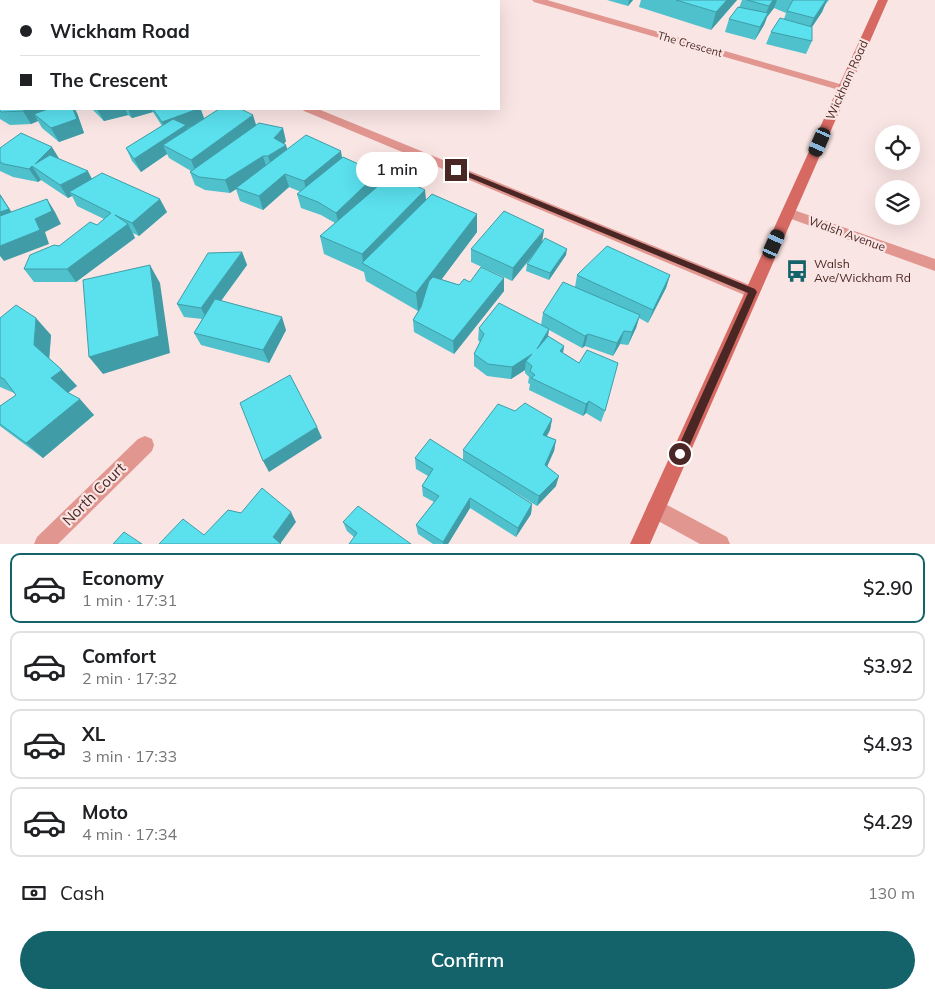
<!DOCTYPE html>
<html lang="en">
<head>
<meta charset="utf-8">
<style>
  body { margin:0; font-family:Mulish,sans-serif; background:#f2f2f2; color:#202124; height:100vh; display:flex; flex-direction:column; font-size:19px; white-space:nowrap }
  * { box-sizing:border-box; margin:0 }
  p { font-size:16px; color:#757577 }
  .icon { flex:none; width:28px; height:28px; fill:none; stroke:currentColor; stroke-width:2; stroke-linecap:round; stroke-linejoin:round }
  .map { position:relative; height:544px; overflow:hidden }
  .panel { display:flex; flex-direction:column; background:#fff; flex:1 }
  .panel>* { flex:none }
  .guide { position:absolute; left:0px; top:0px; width:500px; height:110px; box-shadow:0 5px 20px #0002; display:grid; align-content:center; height:110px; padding:0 20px; background:#fff }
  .tools { position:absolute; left:875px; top:125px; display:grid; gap:10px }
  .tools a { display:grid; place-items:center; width:45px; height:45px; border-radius:50%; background:#fff; box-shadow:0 5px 20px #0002; font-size:25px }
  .end { position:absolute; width:22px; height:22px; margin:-11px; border:6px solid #4a2724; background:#fff; box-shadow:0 0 0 2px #fff }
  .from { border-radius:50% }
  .bubble { position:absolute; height:35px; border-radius:18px; background:#fff; box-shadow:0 5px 20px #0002; font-size:16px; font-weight:600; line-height:35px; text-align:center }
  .car { position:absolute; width:15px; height:30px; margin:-15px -8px; border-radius:6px; box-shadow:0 0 4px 1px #0007; background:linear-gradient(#222 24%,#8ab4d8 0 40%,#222 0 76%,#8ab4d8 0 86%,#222 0) }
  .guide b { display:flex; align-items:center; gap:18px; height:48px; font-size:19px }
  .guide b+b { border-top:1px solid #e0e0e0 }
  .guide i { width:12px; height:12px; background:#202124 }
  ul { padding:9px 0 0; list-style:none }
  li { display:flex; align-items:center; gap:15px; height:70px; margin:0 10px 8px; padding:0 10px; border:2px solid #e0e0e0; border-radius:10px }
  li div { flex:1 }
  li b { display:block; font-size:19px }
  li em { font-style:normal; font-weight:600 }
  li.active { border-color:#14636a }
  li>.icon { width:45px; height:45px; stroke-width:1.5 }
  .pay { display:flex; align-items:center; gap:12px; height:55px; padding:0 20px; font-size:19px }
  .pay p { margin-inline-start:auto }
  .cta { display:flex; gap:10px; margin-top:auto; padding:10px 20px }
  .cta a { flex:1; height:58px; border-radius:30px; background:#14636a; color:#fff; font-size:20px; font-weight:600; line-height:58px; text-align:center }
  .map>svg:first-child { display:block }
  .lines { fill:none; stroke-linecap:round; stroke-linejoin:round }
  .street { fill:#e29690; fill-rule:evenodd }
  .secondary { fill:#d76963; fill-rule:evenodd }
  .wall { fill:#4ec1cd }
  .shaded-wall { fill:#409da7 }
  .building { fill:#5be0ee; stroke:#409da7 }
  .route { fill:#4a2724 }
  .labels { text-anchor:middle; stroke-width:4.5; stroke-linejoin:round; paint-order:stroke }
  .far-street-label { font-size:11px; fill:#4a2724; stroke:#f9e5e3 }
  .street-label { font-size:12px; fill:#4a2724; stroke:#f9e5e3 }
  .poi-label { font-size:12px; fill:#4a2724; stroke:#f9e5e3; text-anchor:start }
  .near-street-label { font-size:15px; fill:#4a2724; stroke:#f9e5e3 }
</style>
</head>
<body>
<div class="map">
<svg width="935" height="544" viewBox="0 0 935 544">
  <rect width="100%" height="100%" fill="#f9e5e3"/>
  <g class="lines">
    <path class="street" d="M 532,0 L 547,0 L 847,86 L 849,88 L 847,90 L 839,90 L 534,2 Z
      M 0,11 L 1,11 L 1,17 L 0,17 Z
      M 302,109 L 318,109 L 757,288 L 760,292 L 757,296 L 752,298 L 747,296 L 304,111 Z
      M 788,208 L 935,259 L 935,271 L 783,216 L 781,213 L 783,210 Z
      M 145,436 L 152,439 L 154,445 L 152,451 L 58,544 L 34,544 L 37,537 L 138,439 Z
      M 656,499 L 727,537 L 730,544 L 700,544 L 649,516 L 646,509 L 649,502 Z"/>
    <path class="secondary" d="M 878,0 L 888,0 L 650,544 L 630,544 Z"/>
  </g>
  <path class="wall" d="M 59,0 L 164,0 L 164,1 L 62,1 Z
    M 240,0 L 297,0 L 297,1 L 243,1 Z
    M 607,0 L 633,0 L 628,6 Z
    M 641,0 L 737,0 L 711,30 L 639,7 Z
    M 742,0 L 829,0 L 825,5 L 822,12 L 812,27 L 812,41 L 806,54 L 766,44 L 771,32 L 784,19 L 786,13 L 774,8 L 767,17 L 764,25 L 755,40 L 725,32 L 729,19 L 739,8 Z
    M 0,101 L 77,113 L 84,133 L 59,142 L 42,128 L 38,121 L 31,124 L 10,125 L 0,119 Z
    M 92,109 L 203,109 L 201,110 L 204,118 L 256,125 L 286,141 L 284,144 L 287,149 L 342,158 L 380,184 L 426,200 L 477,214 L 477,232 L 441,279 L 459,285 L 470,282 L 504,278 L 504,291 L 454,354 L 414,332 L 413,320 L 421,306 L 418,311 L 366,281 L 364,272 L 324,254 L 320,236 L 335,223 L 321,215 L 301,208 L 297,194 L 301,192 L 289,187 L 263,210 L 240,201 L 236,189 L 230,193 L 205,190 L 195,185 L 190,172 L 191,171 L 169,158 L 167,154 L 141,172 L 132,161 L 126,148 L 162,126 L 153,112 L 132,118 L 128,115 L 104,121 Z
    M 0,148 L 59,159 L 92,179 L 167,212 L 139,236 L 133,233 L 135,238 L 76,282 L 34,282 L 24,269 L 59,246 L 97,225 L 104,219 L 77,206 L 72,196 L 68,198 L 41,180 L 38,182 L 13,177 L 0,171 Z
    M 543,241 L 566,255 L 549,280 L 526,271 L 527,264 L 531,258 L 512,281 L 471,262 L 471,249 Z
    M 242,252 L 247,265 L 221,301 L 286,330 L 269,363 L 201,345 L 194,333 L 202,319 L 184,317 L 177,304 Z
    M 577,275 L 670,275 L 666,288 L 648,323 L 639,318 L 636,328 L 628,345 L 620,344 L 613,356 L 585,346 L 582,348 L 549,330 L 548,336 L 564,346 L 563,353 L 579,363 L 605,411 L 601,422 L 586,413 L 583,416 L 529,390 L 530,384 L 528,383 L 529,377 L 525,373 L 525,370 L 511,379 L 487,376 L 474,366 L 474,354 L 480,342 L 478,340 L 479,328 L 541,325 L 543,313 L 575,287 Z
    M 0,318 L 51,335 L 49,358 L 62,370 L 77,386 L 68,393 L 94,415 L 43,458 L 0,426 L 0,406 L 16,395 L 14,393 L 0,387 Z
    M 515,411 L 552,419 L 550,430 L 547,436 L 556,440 L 554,451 L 547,466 L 556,486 L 537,506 L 505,486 L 532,504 L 531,514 L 516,537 L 470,508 L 448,544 L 433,544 L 418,534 L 416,525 L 434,502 L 423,496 L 422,486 L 428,476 L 416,469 L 415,458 L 463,460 L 463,450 Z
    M 343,522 L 411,544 L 354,537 L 347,531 Z"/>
  <path class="shaded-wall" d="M 118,0 L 131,0 L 131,1 L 118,1 Z
    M 276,0 L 297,0 L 297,1 L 273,1 Z
    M 629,0 L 633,0 L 628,6 Z
    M 727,0 L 737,0 L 711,30 L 716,12 Z
    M 773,0 L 777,0 L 774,8 L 767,17 L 764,25 L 755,40 L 769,6 Z
    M 826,0 L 827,0 L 822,12 L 806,36 L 814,18 Z
    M 1,42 L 1,72 L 0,73 L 0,43 Z
    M 28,109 L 51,109 L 34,114 L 38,121 L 31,124 L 23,111 Z
    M 73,109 L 75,109 L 77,113 L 84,133 L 59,142 L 51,128 Z
    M 97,109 L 125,109 L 128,115 L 104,121 Z
    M 128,109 L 151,109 L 153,112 L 132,118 Z
    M 195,109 L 203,109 L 201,110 L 205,121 L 187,128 L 191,138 L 163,145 L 167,154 L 141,172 L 134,159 L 168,135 L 162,122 Z
    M 253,115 L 257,128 L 196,173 L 191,160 Z
    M 283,128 L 286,141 L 280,149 L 286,145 L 290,158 L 272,169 L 268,156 L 274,138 Z
    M 52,147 L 60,160 L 35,164 Z
    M 341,151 L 343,164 L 307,194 L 304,181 Z
    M 263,156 L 267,169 L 230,193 L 225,180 Z
    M 32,166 L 41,180 L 38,182 L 29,169 Z
    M 88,171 L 95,185 L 69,192 L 72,196 L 68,198 L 60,185 Z
    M 378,173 L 380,186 L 339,226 L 336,213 Z
    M 285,174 L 289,187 L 263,210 L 259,196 Z
    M 425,190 L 427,208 L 363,263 L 362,254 Z
    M 0,194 L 18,222 L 0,229 Z
    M 47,199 L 55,212 L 61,224 L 45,232 L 49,244 L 4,261 L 0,256 L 0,246 L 35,219 Z
    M 160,199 L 167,212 L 139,236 L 132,223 Z
    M 477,214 L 477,232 L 418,311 L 416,293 Z
    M 128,224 L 135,238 L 76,282 L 67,269 Z
    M 544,230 L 542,243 L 512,281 L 513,268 Z
    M 567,249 L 566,255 L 549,280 L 550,273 Z
    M 242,252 L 247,265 L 207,320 L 201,308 Z
    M 150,265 L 160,283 L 170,353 L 103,374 L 89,357 Z
    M 670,275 L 666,288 L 648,323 L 653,310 Z
    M 504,278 L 504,291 L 454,354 L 453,341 Z
    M 640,315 L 636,328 L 628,345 L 632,332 Z
    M 282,317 L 286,330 L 269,363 L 263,350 Z
    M 36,318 L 51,335 L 49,362 L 34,345 Z
    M 549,329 L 547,341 L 537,349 Z
    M 624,331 L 620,344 L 613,356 L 617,343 Z
    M 588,334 L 585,346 L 582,348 L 585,336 Z
    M 564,346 L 562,358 L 560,351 Z
    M 532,354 L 526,361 L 525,370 L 511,379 L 512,367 Z
    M 62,370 L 77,386 L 66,394 L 51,378 Z
    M 80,399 L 94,415 L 43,458 L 26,443 Z
    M 589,401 L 586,413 L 583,416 L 586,404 Z
    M 552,419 L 550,430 L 541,446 L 543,435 Z
    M 317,427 L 322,438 L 269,472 L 263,461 Z
    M 556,440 L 554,451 L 543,476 L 545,465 Z
    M 559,476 L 556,486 L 537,506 L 539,496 Z
    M 470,498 L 470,508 L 448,544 L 443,544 L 443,542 Z
    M 532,504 L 531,514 L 516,537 L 518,528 Z
    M 291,512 L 296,522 L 280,544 L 273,537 Z"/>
  <path class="building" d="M 79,0 L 121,0 L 119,1 L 83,1 Z
    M 131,0 L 162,0 L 161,1 L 130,1 Z
    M 199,0 L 226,0 L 229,1 L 197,1 Z
    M 266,0 L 276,0 L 273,1 L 269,1 Z
    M 676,0 L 727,0 L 716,12 Z
    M 747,0 L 773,0 L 769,6 Z
    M 793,0 L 826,0 L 814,18 L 787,11 Z
    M 738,7 L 768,13 L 760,27 L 729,19 Z
    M 780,18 L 812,27 L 812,41 L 771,32 Z
    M 1,100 L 1,109 L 28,109 L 23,111 L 1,112 L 0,111 L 0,101 Z
    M 48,109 L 73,109 L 77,119 L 51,128 L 34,114 Z
    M 153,109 L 198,109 L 162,122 Z
    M 219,109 L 241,109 L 253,115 L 191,160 L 163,145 Z
    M 173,119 L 186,125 L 134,159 L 126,148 Z
    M 259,123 L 283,128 L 274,138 L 286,145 L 268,156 L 263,156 L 225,180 L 199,177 L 190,172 Z
    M 21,133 L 52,147 L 35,164 L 50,155 L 88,171 L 60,185 L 32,166 L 29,169 L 4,164 L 0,162 L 0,148 Z
    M 306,135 L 341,151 L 304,181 L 285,174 L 259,196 L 236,188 Z
    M 343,157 L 378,173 L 336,213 L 318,202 L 297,194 Z
    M 102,173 L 160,199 L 132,223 L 115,215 L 128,224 L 67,269 L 24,269 L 30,255 L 54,245 L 59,246 L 90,222 L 97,225 L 111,213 L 69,192 Z
    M 392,174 L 425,190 L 362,254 L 320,236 Z
    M 432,194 L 477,214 L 416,293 L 362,263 Z
    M 0,195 L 9,209 L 0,212 Z
    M 47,199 L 52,211 L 35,219 L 40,230 L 0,246 L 0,216 Z
    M 504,211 L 544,230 L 513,268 L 471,249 Z
    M 545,238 L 567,249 L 550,273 L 527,264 Z
    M 607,246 L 670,275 L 653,310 L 577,275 Z
    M 242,252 L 201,308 L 177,304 L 208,253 Z
    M 150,265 L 159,336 L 89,357 L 83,280 Z
    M 481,267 L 504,278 L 453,341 L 413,320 L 421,307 L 429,281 L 433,277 L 459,285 L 464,279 L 470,282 Z
    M 563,282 L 640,315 L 632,332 L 624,331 L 617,343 L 588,334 L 585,336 L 543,313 Z
    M 215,299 L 282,317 L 263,350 L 194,333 Z
    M 499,303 L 549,329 L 537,349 L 548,336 L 564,346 L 560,351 L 579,363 L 587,350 L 618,363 L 605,411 L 589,401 L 586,404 L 531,378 L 535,375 L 530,371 L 532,366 L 526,361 L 532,354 L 512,367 L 488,364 L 474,354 L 484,334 L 479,328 Z
    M 16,305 L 36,318 L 34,345 L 62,370 L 51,378 L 67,392 L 80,399 L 26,443 L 0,424 L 0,406 L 16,395 L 4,379 L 0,377 L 0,318 Z
    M 290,375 L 317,427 L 263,461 L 240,403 Z
    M 525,403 L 552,419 L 543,435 L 556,440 L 545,465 L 559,476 L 539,496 L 463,450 L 498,404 L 515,411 Z
    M 430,439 L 532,504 L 518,528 L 470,498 L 443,542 L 416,525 L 439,496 L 422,486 L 433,469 L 415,458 Z
    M 262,488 L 291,512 L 273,537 L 281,544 L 159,544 L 183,519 L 204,535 L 228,510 L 241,513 Z
    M 358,506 L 411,544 L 349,544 L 357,533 L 343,522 Z
    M 124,532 L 142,544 L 113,544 Z"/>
  <path class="route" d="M 453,168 L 458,168 L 755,289 L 757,292 L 684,458 L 680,459 L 675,454 L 748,293 L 453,171 Z"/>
  <defs>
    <symbol id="bus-bare" viewBox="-9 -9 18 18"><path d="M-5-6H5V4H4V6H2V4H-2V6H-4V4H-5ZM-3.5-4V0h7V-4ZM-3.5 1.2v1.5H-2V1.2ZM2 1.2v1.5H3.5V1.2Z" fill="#14636a" stroke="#f9e5e3" stroke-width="2.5" paint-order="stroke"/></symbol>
  </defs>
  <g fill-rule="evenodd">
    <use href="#bus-bare" x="781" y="255" width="32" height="32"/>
  </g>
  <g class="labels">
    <g class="far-street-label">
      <text transform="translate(690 44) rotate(16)" y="4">The Crescent</text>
    </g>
    <g class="street-label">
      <text transform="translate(847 80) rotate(-66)" y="4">Wickham Road</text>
      <text transform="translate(847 234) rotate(20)" y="4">Walsh Avenue</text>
    </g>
    <g class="poi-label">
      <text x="814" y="268">Walsh<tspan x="814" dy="14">Ave/Wickham Rd</tspan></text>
    </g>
    <g class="near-street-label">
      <text transform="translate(94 494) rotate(-45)" y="5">North Court</text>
    </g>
  </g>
</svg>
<div class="tools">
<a><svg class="icon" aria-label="locate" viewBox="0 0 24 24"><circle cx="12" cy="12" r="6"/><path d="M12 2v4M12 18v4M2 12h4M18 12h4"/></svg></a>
<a><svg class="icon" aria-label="layers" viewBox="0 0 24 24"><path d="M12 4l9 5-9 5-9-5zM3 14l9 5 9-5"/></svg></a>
</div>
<i class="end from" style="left:680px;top:454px"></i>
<i class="end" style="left:456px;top:170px"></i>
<div class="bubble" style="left:356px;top:152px;width:82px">1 min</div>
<i class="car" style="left:820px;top:142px;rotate:204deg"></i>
<i class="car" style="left:774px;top:244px;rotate:24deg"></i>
<div class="guide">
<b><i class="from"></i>Wickham Road</b>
<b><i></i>The Crescent</b>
</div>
</div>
<section class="panel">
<ul>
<li class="active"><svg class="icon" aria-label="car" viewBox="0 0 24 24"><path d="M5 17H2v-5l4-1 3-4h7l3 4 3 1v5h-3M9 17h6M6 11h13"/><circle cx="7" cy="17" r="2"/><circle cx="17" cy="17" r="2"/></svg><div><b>Economy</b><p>1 min · 17:31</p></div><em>$2.90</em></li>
<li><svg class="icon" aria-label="car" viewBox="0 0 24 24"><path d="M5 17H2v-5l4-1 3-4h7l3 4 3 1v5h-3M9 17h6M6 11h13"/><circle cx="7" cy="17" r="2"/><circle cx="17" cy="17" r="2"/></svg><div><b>Comfort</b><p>2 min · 17:32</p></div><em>$3.92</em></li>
<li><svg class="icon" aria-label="car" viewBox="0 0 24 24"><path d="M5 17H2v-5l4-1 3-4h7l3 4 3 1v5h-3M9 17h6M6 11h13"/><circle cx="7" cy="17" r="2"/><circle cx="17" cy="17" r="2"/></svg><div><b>XL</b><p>3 min · 17:33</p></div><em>$4.93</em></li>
<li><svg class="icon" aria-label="car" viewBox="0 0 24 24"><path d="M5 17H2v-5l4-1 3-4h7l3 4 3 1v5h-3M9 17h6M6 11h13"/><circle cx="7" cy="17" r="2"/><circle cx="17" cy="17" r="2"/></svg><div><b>Moto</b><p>4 min · 17:34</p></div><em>$4.29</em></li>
</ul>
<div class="pay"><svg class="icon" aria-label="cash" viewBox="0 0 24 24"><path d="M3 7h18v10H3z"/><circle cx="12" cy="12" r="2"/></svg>Cash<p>130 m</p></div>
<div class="cta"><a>Confirm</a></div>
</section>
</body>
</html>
